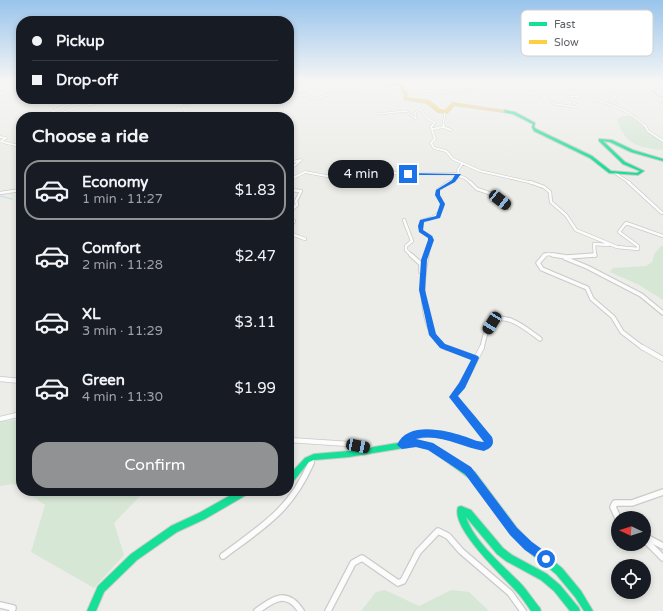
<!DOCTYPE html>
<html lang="en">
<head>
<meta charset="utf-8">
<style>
  body { margin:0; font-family:"Varela Round",sans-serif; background:#242831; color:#f1f3f6; height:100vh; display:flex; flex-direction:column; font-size:15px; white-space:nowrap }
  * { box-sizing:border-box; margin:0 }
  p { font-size:13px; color:#9ea1a6 }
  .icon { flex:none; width:22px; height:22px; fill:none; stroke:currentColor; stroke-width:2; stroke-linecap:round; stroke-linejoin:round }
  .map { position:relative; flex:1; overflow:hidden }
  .details { position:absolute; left:16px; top:112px; width:278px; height:384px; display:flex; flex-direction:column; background:#171b24; border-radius:16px; box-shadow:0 2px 6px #0003 }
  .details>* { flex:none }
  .banner { position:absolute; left:16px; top:16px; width:278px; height:88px; border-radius:16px; box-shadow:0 2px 6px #0003; display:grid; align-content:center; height:88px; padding:0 16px; background:#171b24 }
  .needle { width:26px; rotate:274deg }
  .buttons { position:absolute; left:611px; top:511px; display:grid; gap:8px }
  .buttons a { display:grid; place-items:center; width:40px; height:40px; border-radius:50%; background:#171b24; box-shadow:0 2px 6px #0003; font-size:20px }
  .end { position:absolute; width:18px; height:18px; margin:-9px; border:5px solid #1a73e8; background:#fff; box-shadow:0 0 0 2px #fff }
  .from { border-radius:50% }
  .bubble { position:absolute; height:28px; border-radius:14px; background:#171b24; box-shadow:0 2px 6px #0003; font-size:13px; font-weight:600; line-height:28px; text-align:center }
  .car { position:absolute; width:12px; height:24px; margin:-12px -6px; border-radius:5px; box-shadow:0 0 3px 1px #0007; background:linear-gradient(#222 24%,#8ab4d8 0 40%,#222 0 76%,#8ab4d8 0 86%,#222 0) }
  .banner b { display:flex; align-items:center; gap:14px; height:38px; font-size:15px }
  .banner b+b { border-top:1px solid #363941 }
  .banner i { width:10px; height:10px; background:#f1f3f6 }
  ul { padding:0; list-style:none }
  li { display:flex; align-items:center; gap:12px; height:60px; margin:0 8px 6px; padding:0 8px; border:2px solid transparent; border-radius:16px }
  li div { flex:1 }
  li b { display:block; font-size:15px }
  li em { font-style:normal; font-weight:600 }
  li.current { border-color:#909293 }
  li>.icon { width:36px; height:36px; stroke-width:1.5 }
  h2 { padding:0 16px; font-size:18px; line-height:48px }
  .action { display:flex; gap:8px; margin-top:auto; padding:8px 16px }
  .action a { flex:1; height:46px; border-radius:16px; background:#909293; color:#fff; font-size:16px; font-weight:600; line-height:46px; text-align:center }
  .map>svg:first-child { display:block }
  .green { fill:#d7e7d6 }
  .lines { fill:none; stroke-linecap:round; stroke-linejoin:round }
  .stream { stroke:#c2dcf1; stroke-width:1 }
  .river { fill:#c2dcf1; fill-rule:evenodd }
  .street-far5-casing { stroke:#cacac9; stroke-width:2.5 }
  .street-far4-casing { stroke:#cacac9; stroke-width:3 }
  .street-far3-casing { stroke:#cacac9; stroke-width:4 }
  .street-far2-casing { stroke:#cacac9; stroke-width:5.5 }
  .street-far1-casing { stroke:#cacac9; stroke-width:6 }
  .street-casing { stroke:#cacac9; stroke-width:8 }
  .fast-casing { stroke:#cacac9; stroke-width:2 }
  .slow-casing { stroke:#cacac9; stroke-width:2 }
  .street-far5 { stroke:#fcfcfc; stroke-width:1.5 }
  .street-far4 { stroke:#fcfcfc; stroke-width:2 }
  .street-far3 { stroke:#fcfcfc; stroke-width:2.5 }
  .street-far2 { stroke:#fcfcfc; stroke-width:3.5 }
  .street-far1 { stroke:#fcfcfc; stroke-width:4.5 }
  .street { stroke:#fcfcfc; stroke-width:5.5 }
  .fast { fill:#16e098; fill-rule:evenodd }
  .slow { fill:#ffcf43; fill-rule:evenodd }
  .route { fill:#1a73e8 }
  .key { fill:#fff; stroke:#cfd0d1; stroke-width:1 }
  .key-label { font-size:11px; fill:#5e6165 }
</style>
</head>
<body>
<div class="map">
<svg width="663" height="611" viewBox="0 0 663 611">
  <rect width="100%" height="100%" fill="#ecece8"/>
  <path class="green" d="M 623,116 L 630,116 L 646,128 L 645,129 L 663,142 L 663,150 C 639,147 625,146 617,119 Z
    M 661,246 L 663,246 L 663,300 L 639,285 L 610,272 L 613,268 L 646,266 L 652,262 L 655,253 Z
    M 21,419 L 21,488 L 14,484 L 0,486 L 0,422 Z
    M 25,491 L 145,491 L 114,523 L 124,555 L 94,588 L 31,552 L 45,505 Z
    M 385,590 L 419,606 L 451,590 L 469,592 L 489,611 L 361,611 L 376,592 Z"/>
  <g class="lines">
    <path class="stream" d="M 0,196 L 12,199"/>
    <path class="river" d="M 651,81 C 656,80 661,84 662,89 L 654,90 L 656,92 L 656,94 L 663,96 L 663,98 L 653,95 L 654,92 L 651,91 L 651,89 L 659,88 L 656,84 Z"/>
    <defs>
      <path id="street-far5" d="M 359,81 L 421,92 C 438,89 458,98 473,88 L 471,85
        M 654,81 L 660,85
        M 289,82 L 299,82 L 314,88 L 322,83 L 348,81
        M 289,85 L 293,86 L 291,88 L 293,91 L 292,95
        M 553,85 L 531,82 L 520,87 L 528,92 L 546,97 L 555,104 L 576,107 L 577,105 L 573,102 L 571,96 C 597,99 627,107 645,126
        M 660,85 L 648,91 L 663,101
        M 0,93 L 5,93 L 0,95
        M 292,95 L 305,95 L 314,99 C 330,94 343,89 359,95
        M 610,100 L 617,105
        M 610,100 L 616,97 L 613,94
        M 663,103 L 661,107 L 663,110
        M 378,114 L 406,111 L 416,119 L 415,113 L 420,109 L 427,118 L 435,123 L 432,126
        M 41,117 L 78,100 L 75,99
        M 49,117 C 69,110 89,103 110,101 C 123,100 139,103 151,99
        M 181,117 L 187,108 L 179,110 L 180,104 L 191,103 L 195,99
        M 286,117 L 284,108 L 289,99
        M 289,120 L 293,122 L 289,123
        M 443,126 L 445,112"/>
      <path id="street-far4" d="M 433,125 L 431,127 L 435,139 L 431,143 L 434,148 L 446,151 L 453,159 L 480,171 L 533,183
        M 645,125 L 648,131 L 663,141
        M 443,127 L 451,130
        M 433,129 L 443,127 L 444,125
        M 0,137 L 6,138 L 1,141 L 3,142 L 15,145 L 21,143
        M 289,163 L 301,160 L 289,170
        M 615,173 L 630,183
        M 459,176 L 465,178 L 471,183
        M 289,180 L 305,172 L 337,178 L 366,180 L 389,173 L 459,174
        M 448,183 L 459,176 L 458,170 L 462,164"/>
      <path id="street-far3" d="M 470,182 L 477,189 L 495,195 L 509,208
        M 530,182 L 544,187 L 550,192 L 551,202 L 566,215 L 576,230 L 617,247 L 638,249 L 638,246 L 619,232 L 626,223 L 663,236
        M 628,182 L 662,213
        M 289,190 L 301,191 L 296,201 L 297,205 L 289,212
        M 0,193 L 21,190
        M 289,218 L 294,221 L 289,230
        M 404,220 L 412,241 L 406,246 L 406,250 L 412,256
        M 289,233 L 305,239
        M 426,256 L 431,237 L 421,231 L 422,221 C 433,218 440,216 443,204 L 437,195 L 438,190 L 449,182
        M 543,256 L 548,254 L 560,256
        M 595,256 L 594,244 L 609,245"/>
      <path id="street-far2" d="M 411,255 L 421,264 L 421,272 L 424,273
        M 427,255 C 421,282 419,331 446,348
        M 545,255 L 538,263 L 542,269 L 587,288 L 592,299 L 613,317 L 622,332 L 643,348
        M 553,255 L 567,257 L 595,255
        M 565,258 L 587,267 L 641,295 L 663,313
        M 482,348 C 484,340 485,331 490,324 C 503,308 529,331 540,339"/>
      <path id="street-far1" d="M 445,347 L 476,358
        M 642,347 L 663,359
        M 0,379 L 21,381
        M 0,419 L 21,414
        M 289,440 L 349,444 L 372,449
        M 402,445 C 420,430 442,432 463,440 C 471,443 478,447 487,446 L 489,440 L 473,418 L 453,397 L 468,375 L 482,347
        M 310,464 L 313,458"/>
      <path id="street" d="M 618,518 L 613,507 L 615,503 L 632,503 L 663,492
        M 644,536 L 663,546
        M 644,539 L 663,558
        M 223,556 C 263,526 290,511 311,463
        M 0,605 L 13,608 L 12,611
        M 257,611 C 274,598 287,590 301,611
        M 328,611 L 353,563 L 362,558 L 398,583 L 403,581 L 418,552 L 438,531 L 448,536 L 461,551 L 510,593 L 523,611"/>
      <path id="fast" d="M 504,110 L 515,112 L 535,123 L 534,127 L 536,129 L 592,156 L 611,171 L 637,173 L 640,171 L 623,164 L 599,141 L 599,139 L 612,140 L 633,150 L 663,159 L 663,161 L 631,152 L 610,142 L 603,141 L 625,162 L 644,171 L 638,175 L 609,173 L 590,158 L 534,131 L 532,127 L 533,124 L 513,114 L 503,112 Z
        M 416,440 L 432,444 L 475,472 L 517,528 L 531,543 L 562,568 L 581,591 L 593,611 L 584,611 L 575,597 L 556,574 L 525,549 L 511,534 L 469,478 L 429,449 L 416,446 L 349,457 L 314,460 L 309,462 L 292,483 L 289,484 L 289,475 L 305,458 L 314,454 L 349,451 Z
        M 238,491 L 249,491 L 248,494 L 205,519 L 177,532 L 137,560 L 104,592 L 96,611 L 87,611 L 98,586 L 131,554 L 171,526 L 199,513 Z
        M 461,506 L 471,510 L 503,548 L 512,555 L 547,574 L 560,585 L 579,608 L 580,611 L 570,611 L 554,591 L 541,580 L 506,561 L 497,554 L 466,517 C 474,542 505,567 523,586 C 529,593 534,601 540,608 L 541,611 L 531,611 C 526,604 522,597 516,591 C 503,576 450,528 458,507 Z"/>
      <path id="slow" d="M 388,81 C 398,81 401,86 407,94 L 406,98 L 429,101 L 440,110 L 445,111 L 453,103 L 505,111 L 504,112 L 454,105 L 447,113 L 438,112 L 427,103 L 404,99 L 405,94 L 397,84 Z"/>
    </defs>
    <use href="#street-far5" class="street-far5-casing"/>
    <use href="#street-far4" class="street-far4-casing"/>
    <use href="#street-far3" class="street-far3-casing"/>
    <use href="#street-far2" class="street-far2-casing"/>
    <use href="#street-far1" class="street-far1-casing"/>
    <use href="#street" class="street-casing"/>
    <use href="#fast" class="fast-casing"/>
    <use href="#slow" class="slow-casing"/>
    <use href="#street-far5" class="street-far5"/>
    <use href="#street-far4" class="street-far4"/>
    <use href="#street-far3" class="street-far3"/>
    <use href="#street-far2" class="street-far2"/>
    <use href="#street-far1" class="street-far1"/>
    <use href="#street" class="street"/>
    <use href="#fast" class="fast"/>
    <use href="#slow" class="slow"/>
  </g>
  <linearGradient id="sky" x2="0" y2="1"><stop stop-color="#99c4ec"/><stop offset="0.49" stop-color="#f6f6f5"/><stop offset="1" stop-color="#f6f6f5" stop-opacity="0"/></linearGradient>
  <rect width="663" height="166" fill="url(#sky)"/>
  <path class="route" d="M 408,173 L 461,174 L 455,182 L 440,190 L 440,195 L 445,204 L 440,218 L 424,222 L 423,230 L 432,236 L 434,240 L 427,260 L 425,290 L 436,334 L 445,344 L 478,356 L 479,358 L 465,388 L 458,396 L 492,437 C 495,445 491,448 484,451 C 463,448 440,433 416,439 L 433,443 L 471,467 L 517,528 L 532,542 L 550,555 L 551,559 L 550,562 L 546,564 L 525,550 L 510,535 L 465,474 L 428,450 L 416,447 L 402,449 L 397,445 C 407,421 445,430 463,436 C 470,438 477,442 484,442 L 449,397 L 459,383 L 471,360 L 440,348 L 429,335 L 419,290 L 421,260 L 428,240 L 428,238 L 419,232 L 418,226 L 420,220 L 436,216 L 440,204 L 435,195 L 436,190 L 452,180 L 455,175 L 407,175 Z"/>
  <rect x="521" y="10" width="132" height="46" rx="6" class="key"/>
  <rect x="529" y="22" width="18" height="4" fill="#16e098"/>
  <rect x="529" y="40" width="18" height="4" fill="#ffcf43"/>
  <g class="key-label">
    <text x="554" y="28">Fast</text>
    <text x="554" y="46">Slow</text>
  </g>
</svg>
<div class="buttons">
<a><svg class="needle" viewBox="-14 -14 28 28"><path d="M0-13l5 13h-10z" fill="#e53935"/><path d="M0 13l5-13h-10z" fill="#9ea1a6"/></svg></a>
<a><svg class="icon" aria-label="locate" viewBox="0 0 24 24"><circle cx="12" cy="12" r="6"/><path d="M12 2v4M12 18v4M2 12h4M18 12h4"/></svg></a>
</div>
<i class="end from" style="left:546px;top:559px"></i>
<i class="end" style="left:408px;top:174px"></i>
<div class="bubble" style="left:328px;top:160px;width:66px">4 min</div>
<i class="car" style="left:500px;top:200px;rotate:128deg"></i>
<i class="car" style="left:492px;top:323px;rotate:212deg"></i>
<i class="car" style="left:358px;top:446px;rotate:101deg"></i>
<div class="banner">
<b><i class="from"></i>Pickup</b>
<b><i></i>Drop-off</b>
</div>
<section class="details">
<h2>Choose a ride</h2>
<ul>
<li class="current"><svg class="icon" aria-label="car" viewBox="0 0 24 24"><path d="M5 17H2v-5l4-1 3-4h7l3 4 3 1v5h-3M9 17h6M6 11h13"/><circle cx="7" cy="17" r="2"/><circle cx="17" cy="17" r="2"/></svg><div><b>Economy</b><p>1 min · 11:27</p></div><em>$1.83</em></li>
<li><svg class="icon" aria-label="car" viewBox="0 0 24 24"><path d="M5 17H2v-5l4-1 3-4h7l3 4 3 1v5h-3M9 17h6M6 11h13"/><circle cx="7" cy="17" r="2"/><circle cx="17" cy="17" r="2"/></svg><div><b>Comfort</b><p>2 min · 11:28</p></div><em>$2.47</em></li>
<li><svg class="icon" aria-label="car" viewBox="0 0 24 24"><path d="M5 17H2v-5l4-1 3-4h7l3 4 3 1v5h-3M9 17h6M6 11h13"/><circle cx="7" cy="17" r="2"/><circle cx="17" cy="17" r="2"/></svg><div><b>XL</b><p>3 min · 11:29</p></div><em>$3.11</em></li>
<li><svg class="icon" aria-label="car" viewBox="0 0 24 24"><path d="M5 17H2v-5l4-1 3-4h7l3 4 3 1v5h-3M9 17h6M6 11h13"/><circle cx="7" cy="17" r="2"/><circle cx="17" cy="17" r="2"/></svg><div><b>Green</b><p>4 min · 11:30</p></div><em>$1.99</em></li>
</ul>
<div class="action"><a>Confirm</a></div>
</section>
</div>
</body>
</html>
